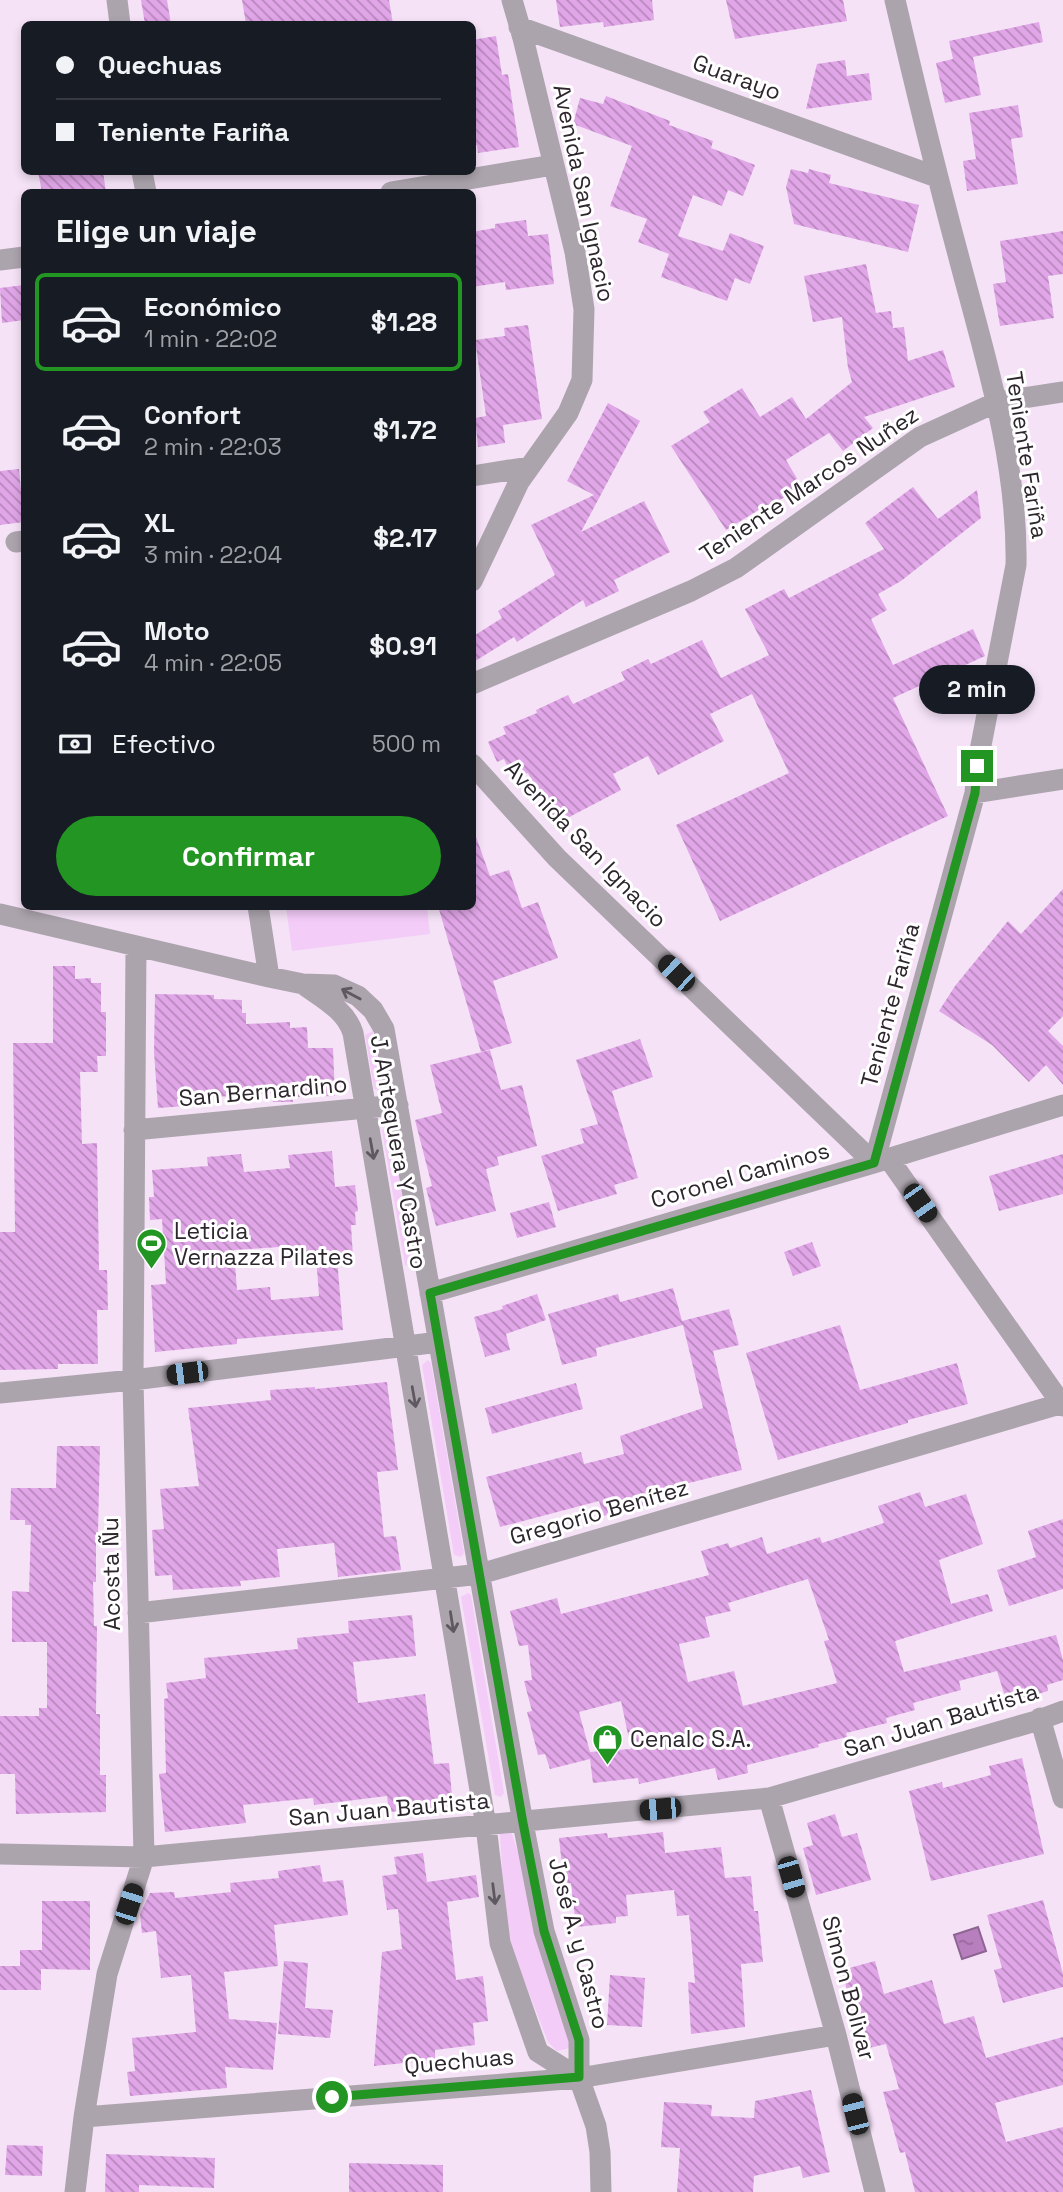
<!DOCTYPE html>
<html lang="es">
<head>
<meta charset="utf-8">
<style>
  body { margin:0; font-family:"Space Grotesk",sans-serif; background:#242831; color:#f1f3f6; height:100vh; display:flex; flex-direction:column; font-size:26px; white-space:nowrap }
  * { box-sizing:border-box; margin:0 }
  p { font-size:23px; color:#9ea1a6 }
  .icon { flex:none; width:38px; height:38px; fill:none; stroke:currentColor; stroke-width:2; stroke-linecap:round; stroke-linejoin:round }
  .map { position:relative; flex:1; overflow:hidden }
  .drawer { position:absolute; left:21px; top:189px; width:455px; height:721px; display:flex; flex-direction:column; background:#171b24; border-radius:10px; box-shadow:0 4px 10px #0003 }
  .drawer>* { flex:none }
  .guide { position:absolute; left:21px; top:21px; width:455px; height:154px; border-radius:10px; box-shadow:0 4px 10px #0003; display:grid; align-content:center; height:154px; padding:0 35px; background:#171b24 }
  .end { position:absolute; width:32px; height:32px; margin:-16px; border:9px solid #229523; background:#fff; box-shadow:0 0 0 4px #fff }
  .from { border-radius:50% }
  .bubble { position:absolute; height:49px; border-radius:24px; background:#171b24; box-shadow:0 4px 10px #0003; font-size:23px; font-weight:700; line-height:49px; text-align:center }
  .car { position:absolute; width:21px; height:42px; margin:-21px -10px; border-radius:9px; box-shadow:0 0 5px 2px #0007; background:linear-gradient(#222 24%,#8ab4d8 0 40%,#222 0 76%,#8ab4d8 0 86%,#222 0) }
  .guide b { display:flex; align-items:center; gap:24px; height:66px; font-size:26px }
  .guide b+b { border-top:2px solid #363941 }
  .guide i { width:18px; height:18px; background:#f1f3f6 }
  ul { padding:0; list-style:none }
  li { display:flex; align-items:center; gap:21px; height:98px; margin:0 14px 10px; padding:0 21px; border:4px solid transparent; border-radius:10px }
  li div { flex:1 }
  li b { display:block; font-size:26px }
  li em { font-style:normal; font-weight:700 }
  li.active { border-color:#229523 }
  li>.icon { width:63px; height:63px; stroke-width:1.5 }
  h2 { padding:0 35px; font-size:32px; line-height:84px }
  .pay { display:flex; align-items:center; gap:18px; height:77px; padding:0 35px; font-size:26px }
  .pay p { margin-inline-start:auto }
  .primary-button { display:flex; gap:14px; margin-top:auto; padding:14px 35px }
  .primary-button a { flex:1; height:80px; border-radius:42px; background:#229523; color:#fff; font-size:28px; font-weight:700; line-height:80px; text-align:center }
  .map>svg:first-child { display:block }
  .grass { fill:#f4ccf8 }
  .water { fill:url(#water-ripples); stroke:#8e6493; stroke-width:2 }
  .building { fill:url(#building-back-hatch); fill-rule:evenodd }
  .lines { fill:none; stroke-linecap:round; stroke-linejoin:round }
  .minor { stroke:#aca4ad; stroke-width:21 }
  .oneway { stroke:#605860 }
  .route { stroke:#229523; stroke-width:9 }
  .labels { text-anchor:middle; stroke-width:6; stroke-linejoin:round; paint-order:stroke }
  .street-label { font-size:23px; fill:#2d262d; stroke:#fff }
  .poi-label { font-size:23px; fill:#2d262d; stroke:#fff; text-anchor:start }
</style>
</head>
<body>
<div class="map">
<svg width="1063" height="2192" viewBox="0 0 1063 2192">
  <defs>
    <pattern id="water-ripples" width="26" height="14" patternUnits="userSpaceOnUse" patternTransform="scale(1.75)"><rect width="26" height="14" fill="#b87fbf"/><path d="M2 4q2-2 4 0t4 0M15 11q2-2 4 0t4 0" fill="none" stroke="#96689c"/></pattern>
    <pattern id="building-back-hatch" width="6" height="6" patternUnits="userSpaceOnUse" patternTransform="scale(1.75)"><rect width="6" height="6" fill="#e1a6e8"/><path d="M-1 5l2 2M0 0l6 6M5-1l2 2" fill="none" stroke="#b787bc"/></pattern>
  </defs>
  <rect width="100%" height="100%" fill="#f5e2f7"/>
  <path class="grass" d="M 286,907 L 427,907 L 430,934 L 292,951 Z
    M 373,1031 L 384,1090 L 382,1091 L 374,1089 L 365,1035 Z
    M 391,1127 L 415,1263 L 411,1267 L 405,1265 L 382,1130 Z
    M 428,1360 L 431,1363 L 464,1553 L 461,1557 L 454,1555 L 422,1365 Z
    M 468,1593 L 471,1595 L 504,1793 L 501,1797 L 495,1795 L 461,1597 Z
    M 511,1831 L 558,1977 L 570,2048 L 557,2051 L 548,2042 L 508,1939 L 505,1917 L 500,1835 L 501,1832 Z"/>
  <path class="water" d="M 978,1927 L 986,1951 L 962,1959 L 954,1935 Z"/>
  <path class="building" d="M 141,0 L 167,0 L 171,24 L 145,24 Z
    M 242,0 L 389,0 L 393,24 L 246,24 Z
    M 556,0 L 652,0 L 654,20 L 604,27 L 603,22 L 560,27 Z
    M 726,0 L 843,0 L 847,21 L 735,39 Z
    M 1039,22 L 1043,42 L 973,57 L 981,95 L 945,103 L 936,63 L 953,59 L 949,41 Z
    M 496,36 L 502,75 L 508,74 L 519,147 L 478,153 L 477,145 L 472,146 L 472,40 Z
    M 845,60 L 847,76 L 869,73 L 872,100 L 806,109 L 817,64 Z
    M 606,96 L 670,121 L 669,125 L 713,141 L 711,148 L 755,165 L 743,196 L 728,190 L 722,206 L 693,195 L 678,236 L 723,251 L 730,233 L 764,246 L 750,284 L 735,278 L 727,301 L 661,277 L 669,254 L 638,242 L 647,219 L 610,206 L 632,146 L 573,124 L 580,98 L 603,104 Z
    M 1018,105 L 1023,137 L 1011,139 L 1018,184 L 967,191 L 963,161 L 976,159 L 969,113 Z
    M 791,169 L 808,173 L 809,169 L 831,175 L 829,183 L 919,205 L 908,252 L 794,224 L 786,187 Z
    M 38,172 L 103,172 L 106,192 L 42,192 Z
    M 526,220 L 528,236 L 548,234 L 554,284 L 506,290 L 505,282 L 472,287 L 472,232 L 495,228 L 495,224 Z
    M 1063,231 L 1063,274 L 1048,276 L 1054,318 L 1000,326 L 993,284 L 1006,282 L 1000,241 Z
    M 866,264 L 876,313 L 891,311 L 893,328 L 904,327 L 908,361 L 943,350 L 955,387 L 864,417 L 873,428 L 843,451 L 829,433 L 786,460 L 802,487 L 766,508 L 765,506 L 726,530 L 671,446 L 710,422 L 703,412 L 742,388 L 760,417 L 792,397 L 806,419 L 852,382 L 848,368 L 842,317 L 813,322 L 804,276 Z
    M 24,285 L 24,320 L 2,323 L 0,288 Z
    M 528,325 L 542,419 L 503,425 L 505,443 L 478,447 L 475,418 L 486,416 L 475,340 L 505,336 L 504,328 Z
    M 608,403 L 640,421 L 581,532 L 644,501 L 670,552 L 614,580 L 619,591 L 586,607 L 583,600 L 517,642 L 514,637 L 472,663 L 472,637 L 502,618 L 498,611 L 555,575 L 531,525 L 594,495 L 567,481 Z
    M 19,469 L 24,522 L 0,525 L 0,471 Z
    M 913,487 L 938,519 L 977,490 L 981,518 L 901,581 L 878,594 L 887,610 L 871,619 L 893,665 L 973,629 L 985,656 L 893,698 L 948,816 L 720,921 L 676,825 L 789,773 L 752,694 L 710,714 L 724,741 L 658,775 L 648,756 L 613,774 L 621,790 L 554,825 L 528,773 L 513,779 L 504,759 L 497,762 L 488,742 L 506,734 L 503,727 L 537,713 L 536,710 L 568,695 L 573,704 L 625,680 L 621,672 L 648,659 L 651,664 L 702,640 L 721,678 L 769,655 L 745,609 L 784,589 L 789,598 L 884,549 L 865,523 Z
    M 472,834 L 475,834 L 490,876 L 509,870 L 522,908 L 538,902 L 558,958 L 493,981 L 512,1043 L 481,1052 L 438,906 L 472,906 Z
    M 1063,889 L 1063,1016 L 1048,1031 L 1063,1046 L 1063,1085 L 1046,1065 L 1029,1082 L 992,1045 L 939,1011 L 955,986 L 1008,921 L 1021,934 Z
    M 53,966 L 75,966 L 75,979 L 91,978 L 91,983 L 101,983 L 101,1012 L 106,1012 L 106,1056 L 97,1056 L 98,1072 L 80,1072 L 82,1144 L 97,1143 L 99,1270 L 107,1270 L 108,1310 L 97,1310 L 98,1364 L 58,1364 L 58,1369 L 0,1370 L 0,1232 L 15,1232 L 13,1043 L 53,1043 Z
    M 155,994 L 214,995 L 214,999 L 242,1000 L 242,1013 L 246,1013 L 246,1024 L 290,1022 L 290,1028 L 307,1027 L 308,1048 L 333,1048 L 335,1096 L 292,1097 L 293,1102 L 273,1102 L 272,1093 L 201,1098 L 201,1105 L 158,1108 L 154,1052 Z
    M 640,1039 L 653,1077 L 612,1091 L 638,1178 L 614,1185 L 617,1194 L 558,1211 L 541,1156 L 584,1143 L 580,1129 L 598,1124 L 576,1060 Z
    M 490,1050 L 501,1090 L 522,1085 L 537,1146 L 497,1157 L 499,1165 L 486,1169 L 496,1211 L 436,1226 L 426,1188 L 432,1186 L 415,1120 L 442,1113 L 430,1065 Z
    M 332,1151 L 335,1187 L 355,1185 L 358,1211 L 355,1212 L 356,1225 L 351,1225 L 353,1257 L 337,1258 L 343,1330 L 237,1339 L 237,1344 L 155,1352 L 151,1285 L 166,1284 L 162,1219 L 150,1220 L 149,1197 L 154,1197 L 152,1170 L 208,1166 L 207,1157 L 241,1154 L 244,1172 L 290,1168 L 288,1155 ZM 279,1247 L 280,1258 L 316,1255 L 319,1296 L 271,1300 L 270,1287 L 237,1290 L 234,1250 Z
    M 1063,1154 L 1063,1194 L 999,1211 L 989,1176 Z
    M 549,1202 L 556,1227 L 517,1238 L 510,1213 Z
    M 812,1242 L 821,1266 L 793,1276 L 784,1252 Z
    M 673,1288 L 682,1321 L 729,1309 L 739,1345 L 713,1351 L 742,1470 L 664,1489 L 653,1493 L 655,1503 L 603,1516 L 599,1501 L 500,1527 L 486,1477 L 581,1452 L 584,1464 L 624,1454 L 620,1436 L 703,1408 L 683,1325 L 596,1348 L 597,1356 L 562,1365 L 548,1314 L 618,1294 L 620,1302 Z
    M 537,1294 L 546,1320 L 506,1334 L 510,1350 L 485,1357 L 474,1317 L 503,1309 L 502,1306 Z
    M 840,1325 L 860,1390 L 957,1363 L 968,1404 L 908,1420 L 908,1423 L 778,1460 L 746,1353 Z
    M 387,1382 L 398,1470 L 377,1472 L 384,1537 L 396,1536 L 401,1570 L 338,1577 L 334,1543 L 277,1549 L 280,1577 L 240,1581 L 241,1586 L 173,1590 L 172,1575 L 155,1576 L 152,1530 L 164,1529 L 160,1489 L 199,1486 L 188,1408 L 271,1400 L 270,1390 L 315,1387 L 315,1389 Z
    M 576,1383 L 583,1409 L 492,1434 L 485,1408 Z
    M 57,1446 L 100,1446 L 98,1532 L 96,1532 L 96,1582 L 93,1582 L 94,1626 L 97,1626 L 96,1714 L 100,1714 L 100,1775 L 106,1775 L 106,1812 L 16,1814 L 15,1774 L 0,1774 L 0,1716 L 39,1716 L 39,1708 L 47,1708 L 47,1642 L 12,1642 L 12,1591 L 29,1592 L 31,1525 L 25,1525 L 25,1520 L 10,1520 L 11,1488 L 56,1488 Z
    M 920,1492 L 925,1507 L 966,1494 L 983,1544 L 939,1560 L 951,1604 L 988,1594 L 993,1611 L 895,1641 L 904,1672 L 1056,1635 L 1063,1660 L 1063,1680 L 1047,1685 L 1048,1691 L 1007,1703 L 997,1671 L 959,1681 L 961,1690 L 913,1703 L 915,1710 L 886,1718 L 887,1723 L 846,1733 L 847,1737 L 818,1744 L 819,1747 L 747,1765 L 748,1773 L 718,1780 L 715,1768 L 639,1784 L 638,1778 L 593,1783 L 590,1759 L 550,1769 L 545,1754 L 538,1755 L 527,1712 L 532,1711 L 524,1681 L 532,1680 L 528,1645 L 519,1646 L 510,1611 L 557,1598 L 561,1614 L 709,1575 L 701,1551 L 728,1543 L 730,1548 L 762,1537 L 767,1554 L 820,1537 L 822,1543 L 884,1523 L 878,1506 ZM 808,1579 L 829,1640 L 824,1641 L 837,1683 L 743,1706 L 734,1671 L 688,1682 L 679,1644 L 710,1637 L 705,1617 L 731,1611 L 728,1603 ZM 621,1701 L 631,1749 L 590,1752 L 579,1712 Z
    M 1063,1519 L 1063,1589 L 1009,1606 L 997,1570 L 1036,1557 L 1028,1531 Z
    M 412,1615 L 416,1656 L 353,1662 L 358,1703 L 425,1694 L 434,1764 L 449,1763 L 453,1806 L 389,1812 L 387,1796 L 314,1805 L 313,1798 L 243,1805 L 246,1823 L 165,1832 L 159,1774 L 166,1773 L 164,1699 L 168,1698 L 166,1683 L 206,1678 L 204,1658 L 298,1649 L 297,1638 L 349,1633 L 348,1621 Z
    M 1022,1758 L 1044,1854 L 931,1881 L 909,1791 L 942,1782 L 943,1788 L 991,1775 L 989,1766 Z
    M 835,1814 L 842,1837 L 857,1833 L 871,1880 L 816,1895 L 803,1848 L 813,1845 L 807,1823 Z
    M 663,1832 L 665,1853 L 721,1847 L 725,1878 L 751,1876 L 754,1911 L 758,1911 L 763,1962 L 741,1964 L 745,2027 L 691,2034 L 688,1982 L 695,1983 L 689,1915 L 677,1916 L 674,1890 L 626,1895 L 628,1916 L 616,1917 L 616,1923 L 576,1927 L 571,1883 L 564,1884 L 559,1838 L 607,1833 L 608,1838 Z
    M 423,1853 L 427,1882 L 476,1875 L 479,1897 L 447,1902 L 456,1980 L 483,1976 L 488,2021 L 473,2023 L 475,2045 L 435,2050 L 435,2060 L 374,2066 L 382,1952 L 402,1949 L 398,1909 L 387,1910 L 382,1876 L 397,1874 L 394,1857 Z
    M 320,1865 L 323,1882 L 343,1880 L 348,1915 L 274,1925 L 278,1966 L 224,1972 L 229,2019 L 277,2023 L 273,2070 L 225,2067 L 227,2088 L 130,2096 L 127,2072 L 135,2071 L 132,2038 L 196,2032 L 191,1975 L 161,1978 L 156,1931 L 142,1933 L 140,1914 L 150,1893 L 174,1892 L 175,1898 L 231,1892 L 230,1883 L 279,1878 L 278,1871 Z
    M 1043,1900 L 1063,1974 L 1063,1987 L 1003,2003 L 994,1970 L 1002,1968 L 987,1915 Z
    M 42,1901 L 90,1901 L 90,1970 L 41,1969 L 41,1990 L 0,1990 L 0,1966 L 20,1966 L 20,1950 L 42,1950 Z
    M 284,1961 L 308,1963 L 305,2008 L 333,2010 L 330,2038 L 278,2034 Z
    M 875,1961 L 884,1994 L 932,1980 L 944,2024 L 974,2016 L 986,2058 L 1063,2037 L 1063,2085 L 995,2103 L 1006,2142 L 1063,2127 L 1063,2192 L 915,2192 L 905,2152 L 900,2153 L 883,2092 L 899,2089 L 886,2044 L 869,2048 L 856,2001 L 850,2003 L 842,1970 Z
    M 610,1975 L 645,1978 L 642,2027 L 607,2025 Z
    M 811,2090 L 830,2172 L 803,2178 L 800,2166 L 754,2176 L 753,2192 L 677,2192 L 680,2148 L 661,2147 L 664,2102 L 712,2105 L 711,2116 L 754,2118 L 755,2101 Z
    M 7,2145 L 43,2146 L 42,2176 L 5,2175 Z
    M 106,2154 L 215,2158 L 214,2188 L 139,2185 L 139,2192 L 105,2192 Z
    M 349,2163 L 443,2165 L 443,2192 L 349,2192 Z"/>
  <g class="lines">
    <path class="minor" d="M 117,0 L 120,24
      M 519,27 L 937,177
      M 142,172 L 146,192
      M 391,192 L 553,165
      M 0,260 L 24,257
      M 472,476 L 529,467
      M 16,542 L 24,541
      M 472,581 L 519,482 L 568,413 L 582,380 L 584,309 L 575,252 L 523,38 L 512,0
      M 472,684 L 691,591 L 736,568 L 920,437 L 997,402 L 1063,392
      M 472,764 L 557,858 L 874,1163 L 975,793 L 977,766 L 1016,565 C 1018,461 985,357 959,258 C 936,172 915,86 895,0
      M 975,793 L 1063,779
      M 258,906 L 269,977
      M 0,914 L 269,977 L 303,984 L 334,985 L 358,996 L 373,1010 L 384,1029 L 523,1823 L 544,1931 L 579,2040 L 579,2078 L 596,2126 L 600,2152 L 601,2192
      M 303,984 C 322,998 346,1010 353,1033 L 486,1826 L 500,1943 L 538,2052 L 579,2078
      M 134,1130 L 398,1105
      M 889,1159 L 1063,1406
      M 430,1293 L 874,1163 L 1063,1105
      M 0,1393 L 133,1380 L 439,1342
      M 138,1613 L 480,1574 L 1063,1403
      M 1040,1718 L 1063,1798
      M 769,1798 L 836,2035 L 875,2192
      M 0,1854 L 144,1857 L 769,1798 L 1036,1721 L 1063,1711
      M 84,2117 L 579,2078 L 836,2035
      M 75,2192 L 84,2117 L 107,1974 L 144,1857 L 133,1380 L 136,946"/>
  </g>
  <defs><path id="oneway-shaft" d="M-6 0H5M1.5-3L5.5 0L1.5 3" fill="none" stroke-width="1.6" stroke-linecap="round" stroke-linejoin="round" transform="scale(1.75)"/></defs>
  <g class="oneway">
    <use href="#oneway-shaft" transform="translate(351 994) rotate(-152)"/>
    <use href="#oneway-shaft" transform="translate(372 1149) rotate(80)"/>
    <use href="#oneway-shaft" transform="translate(414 1397) rotate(80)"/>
    <use href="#oneway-shaft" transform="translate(452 1622) rotate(81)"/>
    <use href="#oneway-shaft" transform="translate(494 1894) rotate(83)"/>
  </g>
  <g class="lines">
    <path class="route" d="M 332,2097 L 579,2077 L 579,2040 L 544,1931 L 523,1823 L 430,1293 L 874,1163 L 975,793 L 977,766"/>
  </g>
  <defs>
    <symbol id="stadium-pin" viewBox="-11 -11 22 30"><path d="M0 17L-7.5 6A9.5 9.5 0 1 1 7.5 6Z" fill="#229523" stroke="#fff"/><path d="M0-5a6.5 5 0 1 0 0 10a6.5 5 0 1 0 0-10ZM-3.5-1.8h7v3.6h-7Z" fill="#fff"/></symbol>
    <symbol id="shop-pin" viewBox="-11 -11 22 30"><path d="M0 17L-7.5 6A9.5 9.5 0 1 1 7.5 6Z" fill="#229523" stroke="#fff"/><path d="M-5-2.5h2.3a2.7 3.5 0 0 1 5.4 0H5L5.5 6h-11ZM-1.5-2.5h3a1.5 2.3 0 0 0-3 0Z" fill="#fff"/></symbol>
  </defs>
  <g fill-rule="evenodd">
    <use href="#stadium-pin" x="134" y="1226" width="35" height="47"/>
    <use href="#shop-pin" x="590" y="1722" width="35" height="47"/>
  </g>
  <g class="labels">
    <g class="street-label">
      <text transform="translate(737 77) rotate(20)" y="8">Guarayo</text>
      <text transform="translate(584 193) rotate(78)" y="8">Avenida San Ignacio</text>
      <text transform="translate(1027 455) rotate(81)" y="8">Teniente Fariña</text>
      <text transform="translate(809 484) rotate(-34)" y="8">Teniente Marcos Nuñez</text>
      <text transform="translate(586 844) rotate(46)" y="8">Avenida San Ignacio</text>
      <text transform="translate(890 1005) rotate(-75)" y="8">Teniente Fariña</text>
      <text transform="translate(263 1091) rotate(-5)" y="8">San Bernardino</text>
      <text transform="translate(399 1152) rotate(80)" y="8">J. Antequera Y Castro</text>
      <text transform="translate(740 1175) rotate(-16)" y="8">Coronel Caminos</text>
      <text transform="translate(599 1512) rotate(-16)" y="8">Gregorio Benítez</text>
      <text transform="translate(111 1574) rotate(-91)" y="8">Acosta Ñu</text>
      <text transform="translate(941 1720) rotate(-17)" y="8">San Juan Bautista</text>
      <text transform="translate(389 1809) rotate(-5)" y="8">San Juan Bautista</text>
      <text transform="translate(579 1943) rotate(75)" y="8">José A. y Castro</text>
      <text transform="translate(849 1988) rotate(75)" y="8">Simon Bolivar</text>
      <text transform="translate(459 2061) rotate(-5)" y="8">Quechuas</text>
    </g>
    <g class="poi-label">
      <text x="174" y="1239">Leticia<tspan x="174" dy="26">Vernazza Pilates</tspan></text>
      <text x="630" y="1747">Cenalc S.A.</text>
    </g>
  </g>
</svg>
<i class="end from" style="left:332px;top:2097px"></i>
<i class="end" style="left:977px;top:766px"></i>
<div class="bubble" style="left:919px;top:665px;width:116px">2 min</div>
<i class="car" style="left:676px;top:973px;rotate:314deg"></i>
<i class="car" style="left:920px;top:1203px;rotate:145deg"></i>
<i class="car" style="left:187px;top:1373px;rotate:263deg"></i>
<i class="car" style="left:660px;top:1809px;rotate:265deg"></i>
<i class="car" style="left:791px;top:1877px;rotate:164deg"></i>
<i class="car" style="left:129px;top:1904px;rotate:18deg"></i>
<i class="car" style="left:855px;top:2114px;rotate:346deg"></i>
<div class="guide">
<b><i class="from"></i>Quechuas</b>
<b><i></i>Teniente Fariña</b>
</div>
<section class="drawer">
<h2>Elige un viaje</h2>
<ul>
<li class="active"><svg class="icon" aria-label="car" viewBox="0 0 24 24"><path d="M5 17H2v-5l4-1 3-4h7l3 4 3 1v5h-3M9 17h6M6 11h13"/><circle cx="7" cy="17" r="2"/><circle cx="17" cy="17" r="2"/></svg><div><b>Económico</b><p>1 min · 22:02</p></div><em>$1.28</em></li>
<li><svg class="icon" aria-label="car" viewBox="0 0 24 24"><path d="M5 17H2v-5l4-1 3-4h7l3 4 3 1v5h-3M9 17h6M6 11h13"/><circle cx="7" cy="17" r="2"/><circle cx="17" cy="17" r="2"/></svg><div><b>Confort</b><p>2 min · 22:03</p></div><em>$1.72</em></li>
<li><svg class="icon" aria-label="car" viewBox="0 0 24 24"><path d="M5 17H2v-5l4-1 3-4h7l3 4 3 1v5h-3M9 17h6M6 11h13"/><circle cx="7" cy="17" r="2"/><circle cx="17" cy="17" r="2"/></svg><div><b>XL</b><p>3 min · 22:04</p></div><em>$2.17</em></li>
<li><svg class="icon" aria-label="car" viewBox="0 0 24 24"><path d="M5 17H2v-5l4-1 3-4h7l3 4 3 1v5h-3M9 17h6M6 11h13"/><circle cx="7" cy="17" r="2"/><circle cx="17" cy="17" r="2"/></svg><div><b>Moto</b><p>4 min · 22:05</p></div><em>$0.91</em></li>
</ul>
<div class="pay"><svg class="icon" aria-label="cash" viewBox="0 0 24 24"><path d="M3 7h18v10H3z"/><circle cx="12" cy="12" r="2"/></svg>Efectivo<p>500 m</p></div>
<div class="primary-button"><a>Confirmar</a></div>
</section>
</div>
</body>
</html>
